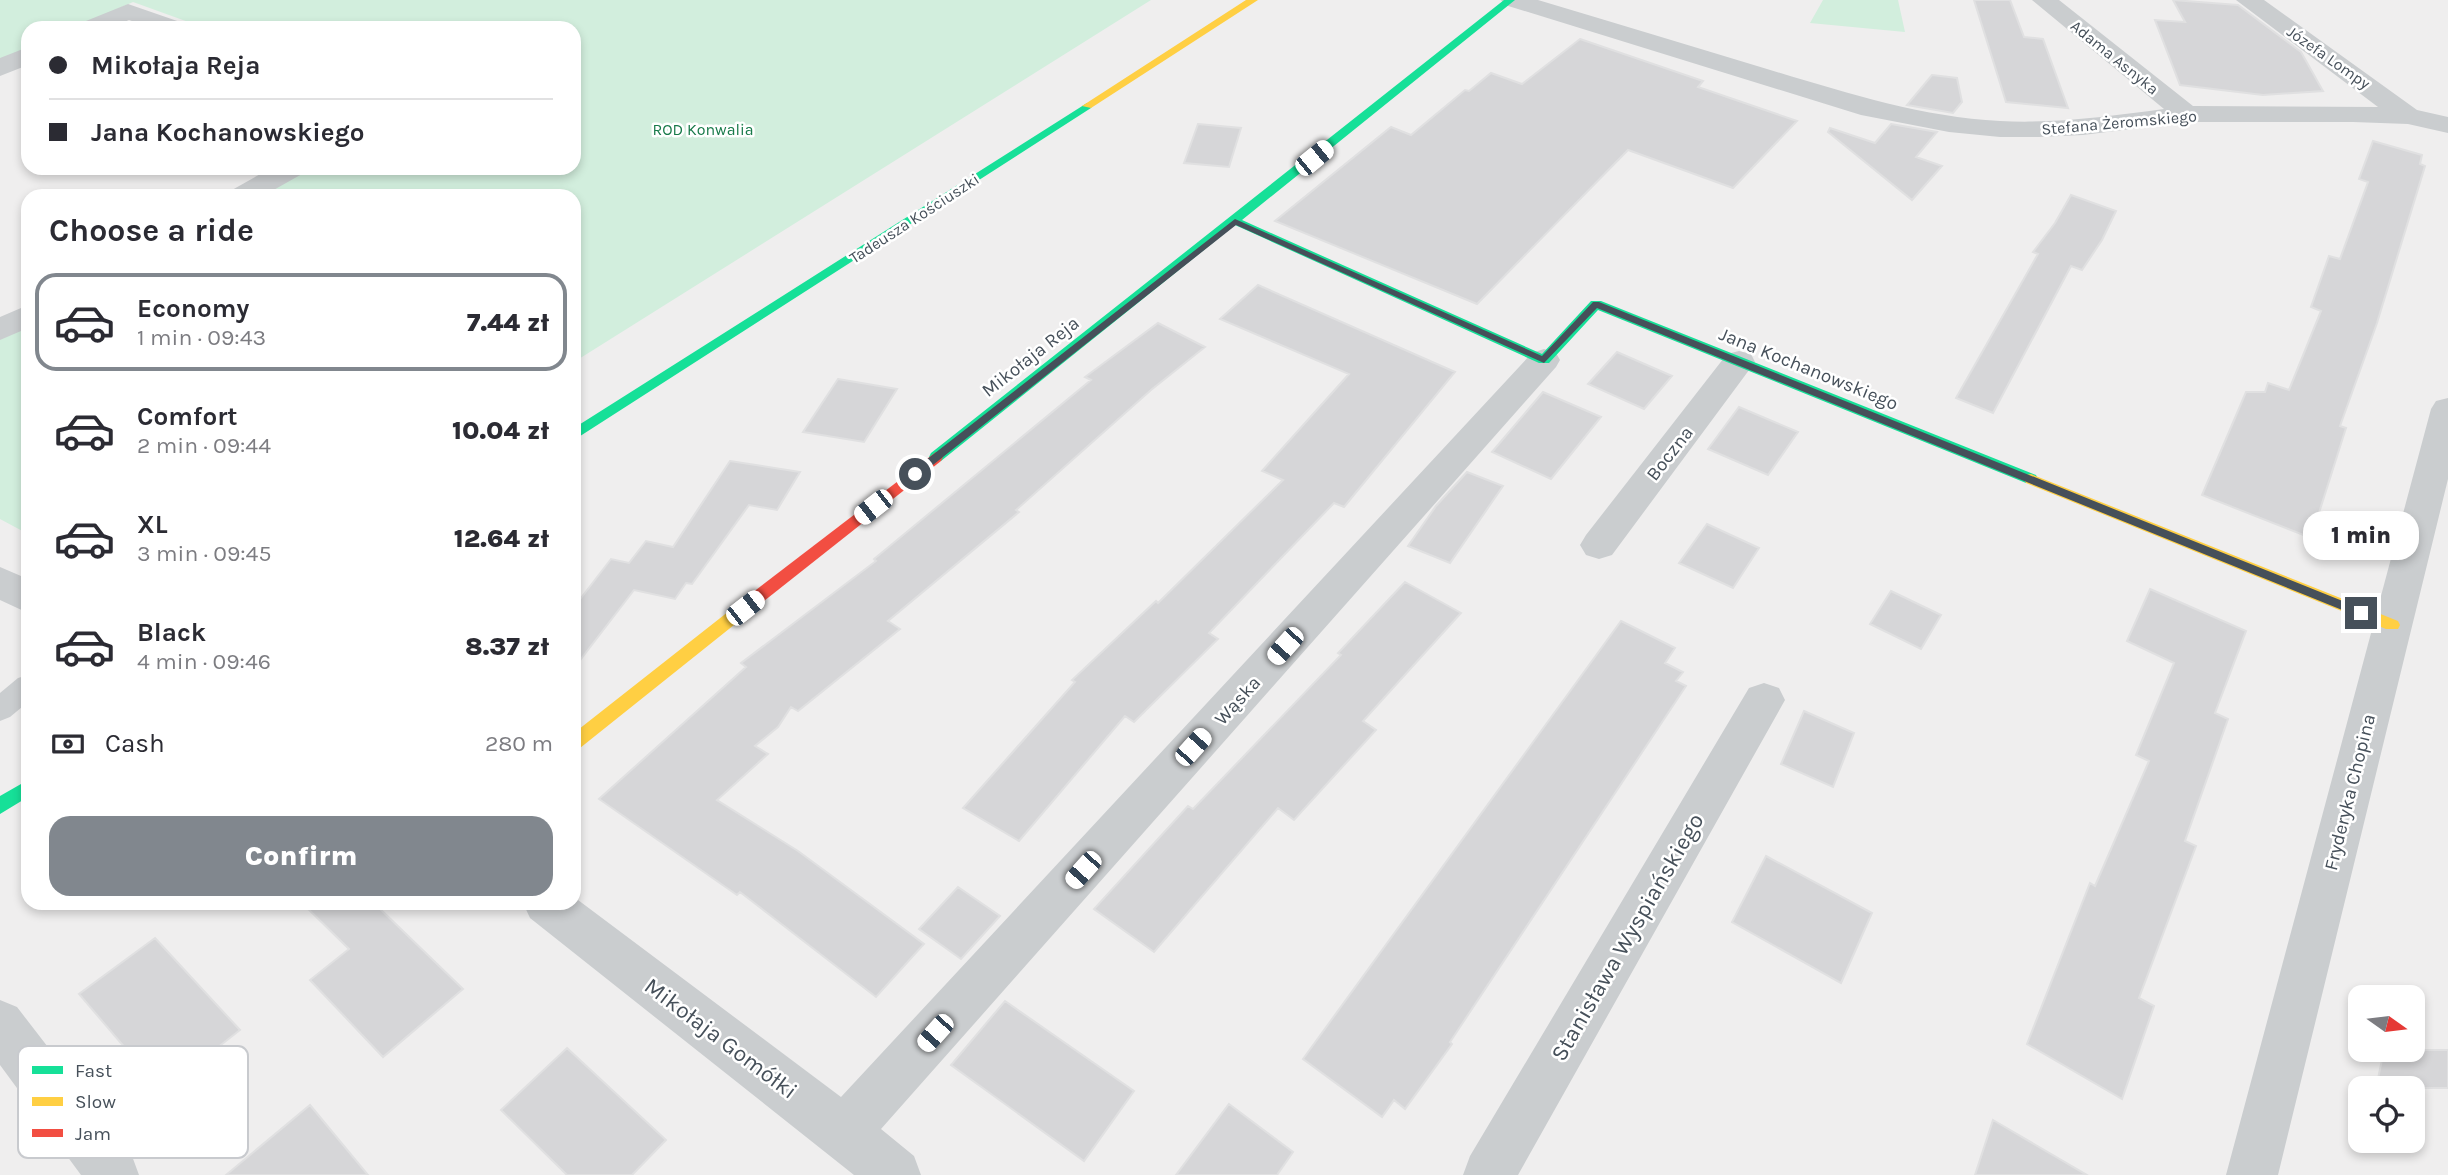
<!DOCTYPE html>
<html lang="en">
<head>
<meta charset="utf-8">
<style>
  body { margin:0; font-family:Karla,sans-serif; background:#f2f2f3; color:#2b2b33; height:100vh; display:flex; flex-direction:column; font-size:26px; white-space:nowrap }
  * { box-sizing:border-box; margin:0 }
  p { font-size:23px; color:#7c7c81 }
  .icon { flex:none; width:38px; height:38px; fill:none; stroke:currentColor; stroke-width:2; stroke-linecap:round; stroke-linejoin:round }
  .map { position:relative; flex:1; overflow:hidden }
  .sheet { position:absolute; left:21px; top:189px; width:560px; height:721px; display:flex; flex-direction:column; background:#fff; border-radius:21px; box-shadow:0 4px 10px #0003 }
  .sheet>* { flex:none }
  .top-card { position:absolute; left:21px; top:21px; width:560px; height:154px; border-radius:21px; box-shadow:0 4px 10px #0003; display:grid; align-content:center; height:154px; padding:0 28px; background:#fff }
  .needle { width:46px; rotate:104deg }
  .buttons { position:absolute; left:2348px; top:985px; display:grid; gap:14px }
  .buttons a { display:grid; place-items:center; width:77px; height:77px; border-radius:14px; background:#fff; box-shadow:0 4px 10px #0003; font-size:35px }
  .end { position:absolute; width:32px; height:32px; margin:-16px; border:9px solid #46505a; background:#fff; box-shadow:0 0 0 4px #fff }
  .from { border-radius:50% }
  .bubble { position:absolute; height:49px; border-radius:21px; background:#fff; box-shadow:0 4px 10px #0003; font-size:23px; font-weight:800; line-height:49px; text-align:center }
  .car { position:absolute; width:21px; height:42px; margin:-21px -10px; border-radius:9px; box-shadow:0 0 5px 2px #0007; background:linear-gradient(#fff 24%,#345 0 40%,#fff 0 76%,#345 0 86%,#fff 0) }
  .top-card b { display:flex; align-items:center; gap:24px; height:66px; font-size:26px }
  .top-card b+b { border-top:2px solid #e1e1e2 }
  .top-card i { width:18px; height:18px; background:#2b2b33 }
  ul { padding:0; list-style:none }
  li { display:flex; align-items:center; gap:21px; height:98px; margin:0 14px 10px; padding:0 14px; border:4px solid transparent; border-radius:21px }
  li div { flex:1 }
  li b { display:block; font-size:26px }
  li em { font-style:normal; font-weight:800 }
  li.current { border-color:#81878e }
  li>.icon { width:63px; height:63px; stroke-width:1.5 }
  h2 { padding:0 28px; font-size:32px; line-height:84px }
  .pay { display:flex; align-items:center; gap:18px; height:77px; padding:0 28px; font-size:26px }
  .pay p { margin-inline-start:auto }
  .primary-button { display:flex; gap:14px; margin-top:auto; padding:14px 28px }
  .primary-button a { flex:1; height:80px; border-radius:21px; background:#81878e; color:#fff; font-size:28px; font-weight:800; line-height:80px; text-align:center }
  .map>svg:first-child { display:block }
  .green { fill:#d2eedd }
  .building { fill:#d6d6d8; stroke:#e0e0e1; stroke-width:2 }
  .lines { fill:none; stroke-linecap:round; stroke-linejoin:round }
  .lane { fill:#cacdcf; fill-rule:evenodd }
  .street { fill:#cacdcf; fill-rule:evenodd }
  .fast { fill:#16e098; fill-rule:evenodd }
  .slow { fill:#ffcf43; fill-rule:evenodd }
  .jam { fill:#f24e42; fill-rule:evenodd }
  .route { fill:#46505a }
  .labels { text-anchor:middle; stroke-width:5; stroke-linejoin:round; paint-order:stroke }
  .far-street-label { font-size:16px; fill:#46505a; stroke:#fff }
  .far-park-label { font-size:16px; fill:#177a49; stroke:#fff }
  .street-label { font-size:19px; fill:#46505a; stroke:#fff }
  .near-street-label { font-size:23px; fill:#46505a; stroke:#fff }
  .key { fill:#fff; stroke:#c8cace; stroke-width:2 }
  .key-label { font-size:19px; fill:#46505a }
</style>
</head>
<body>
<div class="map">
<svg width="2448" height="1175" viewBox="0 0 2448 1175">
  <rect width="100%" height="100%" fill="#efeeee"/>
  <path class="green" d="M 0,0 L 1151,0 L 574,362 L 574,196 L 255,196 L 305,168 L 574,168 L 574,28 L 205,28 L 133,2 L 74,28 L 28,28 L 28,48 L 0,60 Z
    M 1823,0 L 1898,0 L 1905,32 L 1810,23 Z
    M 28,322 L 28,534 L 0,519 L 0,337 Z"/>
  <path class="building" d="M 1974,0 L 2010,0 L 2024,37 L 2043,39 L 2068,108 L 2006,102 Z
    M 2173,0 L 2238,5 L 2301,52 L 2323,91 L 2263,95 L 2180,85 L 2155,20 L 2185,22 Z
    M 1580,39 L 1703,81 L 1698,87 L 1797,121 L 1733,188 L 1628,150 L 1477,304 L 1275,221 L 1391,127 L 1411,135 L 1465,90 L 1469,91 L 1491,73 L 1522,84 Z
    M 1932,75 L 1957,78 L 1962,102 L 1953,113 L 1907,105 Z
    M 1198,124 L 1241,128 L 1229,167 L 1184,163 Z
    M 1891,124 L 1937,132 L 1916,157 L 1942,166 L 1912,200 L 1828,132 L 1830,128 L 1875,143 Z
    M 2373,141 L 2422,155 L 2420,164 L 2425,166 L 2377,323 L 2340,426 L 2346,428 L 2311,538 L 2202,495 L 2246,392 L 2265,392 L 2268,383 L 2289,390 L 2321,311 L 2311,307 L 2329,256 L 2340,259 L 2368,182 L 2359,179 Z
    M 2071,195 L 2116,211 L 2102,240 L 2082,270 L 2071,266 L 1993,413 L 1956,398 L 2038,254 L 2033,252 L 2055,223 Z
    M 1258,285 L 1455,372 L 1344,507 L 1334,503 L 1209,633 L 1218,639 L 1134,722 L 1125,716 L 1019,841 L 963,808 L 1075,682 L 1072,680 L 1156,601 L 1158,603 L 1283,480 L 1262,471 L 1349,374 L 1220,319 Z
    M 1158,323 L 1205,347 L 1151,390 L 1016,510 L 1019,512 L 888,621 L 900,629 L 798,711 L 791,707 L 778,727 L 755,746 L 768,754 L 717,800 L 798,851 L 924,944 L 876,997 L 740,892 L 737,895 L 599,799 L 746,667 L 741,663 L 876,561 L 874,559 L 1091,380 L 1085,377 Z
    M 1617,352 L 1672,376 L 1644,409 L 1588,384 Z
    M 838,379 L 897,389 L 864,442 L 803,432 Z
    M 1543,392 L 1601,417 L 1551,479 L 1492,452 Z
    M 1739,407 L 1798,432 L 1768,475 L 1708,449 Z
    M 730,461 L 800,472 L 777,510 L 749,505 L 692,584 L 686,583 L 675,599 L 634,590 L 574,668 L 574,607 L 611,559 L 629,563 L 646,541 L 673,547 Z
    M 1467,472 L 1503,486 L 1450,563 L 1408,546 L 1436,506 Z
    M 1707,524 L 1759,548 L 1733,588 L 1679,563 Z
    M 1405,582 L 1461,613 L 1363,721 L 1376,730 L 1294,820 L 1278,808 L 1154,952 L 1094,909 L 1188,806 L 1193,809 L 1341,655 L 1338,653 Z
    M 2150,589 L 2246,631 L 2215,713 L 2228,719 L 2185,841 L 2196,846 L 2139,998 L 2154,1006 L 2122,1099 L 2027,1044 L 2090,883 L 2095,886 L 2149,761 L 2136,755 L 2174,663 L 2127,641 Z
    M 1891,591 L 1941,615 L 1921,649 L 1870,624 Z
    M 1621,621 L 1675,648 L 1665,663 L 1683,672 L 1676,681 L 1686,686 L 1450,1042 L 1452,1044 L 1405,1109 L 1394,1100 L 1382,1117 L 1303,1059 Z
    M 1804,711 L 1854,733 L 1833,787 L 1781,764 Z
    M 1766,856 L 1872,913 L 1841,983 L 1732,922 Z
    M 958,887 L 1000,916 L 961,959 L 919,929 Z
    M 302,903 L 374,903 L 463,989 L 383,1057 L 310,980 L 349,949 Z
    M 155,938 L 240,1030 L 162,1091 L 79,994 Z
    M 1005,1001 L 1134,1091 L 1084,1161 L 951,1065 Z
    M 567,1048 L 666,1140 L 632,1175 L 567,1175 L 501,1110 Z
    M 2384,1050 L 2448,1050 L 2448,1088 L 2376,1088 Z
    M 1229,1104 L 1293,1152 L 1277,1175 L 1176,1175 Z
    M 310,1105 L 368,1175 L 226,1175 Z
    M 1993,1120 L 2087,1175 L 1975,1175 Z"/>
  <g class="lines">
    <path class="lane" d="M 28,675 L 28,702 L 10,717 L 0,721 L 0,693 L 18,678 Z"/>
    <path class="street" d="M 1501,0 L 1538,0 C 1615,23 1691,46 1767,69 C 1844,92 1920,117 2000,121 C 2055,124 2110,116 2164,109 L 2032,0 L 2059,0 L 2193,106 L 2378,107 L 2236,0 L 2264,0 L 2417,110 L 2448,117 L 2448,133 L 2408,124 L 2353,122 L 2187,122 L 2083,135 L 2039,137 L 2000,137 L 1949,132 L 1861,115 L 1505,5 Z
      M 128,4 L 183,23 L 186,28 L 151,28 L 129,20 L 110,28 L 78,28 L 81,23 Z
      M 28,47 L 28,65 L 0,76 L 0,58 Z
      M 271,168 L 306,168 L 302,174 L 263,196 L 228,196 L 232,190 Z
      M 28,305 L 28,328 L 0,340 L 0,317 Z
      M 1544,349 L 1556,353 L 1560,360 L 1556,367 L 881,1129 L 914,1156 L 921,1175 L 854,1175 L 530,918 L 523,903 L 574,903 L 574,897 L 841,1097 L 1532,353 Z
      M 1739,351 L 1751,354 L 1755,362 L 1612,555 L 1599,559 L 1586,555 L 1580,545 L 1586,535 L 1727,354 Z
      M 2448,398 L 2448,479 L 2278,1175 L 2226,1175 L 2431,409 L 2436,401 Z
      M 0,567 L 28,579 L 28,613 L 0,600 Z
      M 1764,683 L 1779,688 L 1785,700 L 1518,1175 L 1463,1175 L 1470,1156 L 1749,688 Z
      M 0,1000 L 17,1007 L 132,1156 L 139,1175 L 81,1175 L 0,1065 Z"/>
    <path class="fast" d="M 1504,0 L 1515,0 L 1242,220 L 1542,354 L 1591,301 L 1601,301 L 2036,475 L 2038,479 L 2036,483 L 2026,483 L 1598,310 L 1549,363 L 1539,363 L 1235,225 L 941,461 L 931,461 L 929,457 L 931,453 Z
      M 1087,103 L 1092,106 L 1091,108 L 574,440 L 574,428 Z
      M 28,780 L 28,797 L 0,814 L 0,796 Z"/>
    <path class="slow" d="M 1246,0 L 1258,0 L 1091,108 L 1082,106 Z
      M 2031,474 L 2398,621 L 2400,625 L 2398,629 L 2386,629 L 2026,483 L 2024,479 L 2026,475 Z
      M 758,591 L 764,593 L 766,597 L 764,601 L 580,748 L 574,750 L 574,733 L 752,593 Z"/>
    <path class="jam" d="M 936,452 L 943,457 L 941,461 L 764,601 L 752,601 L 750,597 L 752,593 Z"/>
  </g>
  <path class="route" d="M 1235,219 L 1542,356 L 1593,302 L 1599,302 L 2365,610 L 2367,613 L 2361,617 L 2357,616 L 1597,308 L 1544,363 L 1236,225 L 919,476 L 912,476 L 912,471 Z"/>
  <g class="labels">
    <g class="far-street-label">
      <text transform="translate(2115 57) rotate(39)" y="6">Adama Asnyka</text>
      <text transform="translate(2329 57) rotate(35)" y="6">Józefa Lompy</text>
      <text transform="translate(2119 122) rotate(-5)" y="6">Stefana Żeromskiego</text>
      <text transform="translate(914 218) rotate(-33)" y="6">Tadeusza Kościuszki</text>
    </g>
    <g class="far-park-label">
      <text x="703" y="135">ROD Konwalia</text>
    </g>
    <g class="street-label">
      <text transform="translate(1030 356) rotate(-38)" y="7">Mikołaja Reja</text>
      <text transform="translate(1809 368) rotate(22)" y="7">Jana Kochanowskiego</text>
      <text transform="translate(1669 453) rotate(-52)" y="7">Boczna</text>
      <text transform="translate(1237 700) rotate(-48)" y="7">Wąska</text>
      <text transform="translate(2349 792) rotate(-76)" y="7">Fryderyka Chopina</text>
    </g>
    <g class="near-street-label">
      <text transform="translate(1627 937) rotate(-60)" y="8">Stanisława Wyspiańskiego</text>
      <text transform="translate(721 1038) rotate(37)" y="8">Mikołaja Gomółki</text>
    </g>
  </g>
  <rect x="18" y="1046" width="230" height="112" rx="10" class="key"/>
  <rect x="32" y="1066" width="31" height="8" fill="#16e098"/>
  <rect x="32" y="1097" width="31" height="9" fill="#ffcf43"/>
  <rect x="32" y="1129" width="31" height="8" fill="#f24e42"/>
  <g class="key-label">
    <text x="75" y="1077">Fast</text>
    <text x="75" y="1108">Slow</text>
    <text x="75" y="1140">Jam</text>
  </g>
</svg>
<div class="buttons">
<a><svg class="needle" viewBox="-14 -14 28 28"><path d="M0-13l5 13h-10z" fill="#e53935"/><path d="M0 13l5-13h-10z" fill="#7c7c81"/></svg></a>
<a><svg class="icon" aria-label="locate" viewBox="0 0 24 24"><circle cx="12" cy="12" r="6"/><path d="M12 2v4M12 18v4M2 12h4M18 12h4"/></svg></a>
</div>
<i class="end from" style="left:915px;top:474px"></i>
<i class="end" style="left:2361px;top:613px"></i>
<div class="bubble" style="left:2303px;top:511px;width:116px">1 min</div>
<i class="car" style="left:1314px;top:158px;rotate:51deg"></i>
<i class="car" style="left:873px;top:507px;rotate:232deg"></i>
<i class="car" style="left:745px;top:608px;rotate:52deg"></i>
<i class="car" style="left:1285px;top:646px;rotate:222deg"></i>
<i class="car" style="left:1193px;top:747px;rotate:42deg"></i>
<i class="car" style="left:1083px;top:870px;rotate:222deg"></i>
<i class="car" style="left:935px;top:1033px;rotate:222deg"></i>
<div class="top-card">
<b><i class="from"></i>Mikołaja Reja</b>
<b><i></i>Jana Kochanowskiego</b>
</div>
<section class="sheet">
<h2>Choose a ride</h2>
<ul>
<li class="current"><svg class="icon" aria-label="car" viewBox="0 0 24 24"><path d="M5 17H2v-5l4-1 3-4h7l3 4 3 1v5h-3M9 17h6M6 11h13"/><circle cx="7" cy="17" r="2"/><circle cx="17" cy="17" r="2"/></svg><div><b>Economy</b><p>1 min · 09:43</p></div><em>7.44 zł</em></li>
<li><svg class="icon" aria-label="car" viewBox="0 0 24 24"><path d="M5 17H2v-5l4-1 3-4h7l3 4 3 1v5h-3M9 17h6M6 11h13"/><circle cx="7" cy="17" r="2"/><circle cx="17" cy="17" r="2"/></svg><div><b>Comfort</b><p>2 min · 09:44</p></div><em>10.04 zł</em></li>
<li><svg class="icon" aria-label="car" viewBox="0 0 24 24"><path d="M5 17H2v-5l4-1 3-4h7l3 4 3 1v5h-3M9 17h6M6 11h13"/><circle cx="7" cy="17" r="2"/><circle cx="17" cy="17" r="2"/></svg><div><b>XL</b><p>3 min · 09:45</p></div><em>12.64 zł</em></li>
<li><svg class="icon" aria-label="car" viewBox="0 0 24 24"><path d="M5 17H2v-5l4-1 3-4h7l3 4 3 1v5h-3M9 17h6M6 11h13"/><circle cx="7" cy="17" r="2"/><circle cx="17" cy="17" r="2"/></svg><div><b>Black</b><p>4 min · 09:46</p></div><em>8.37 zł</em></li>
</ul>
<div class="pay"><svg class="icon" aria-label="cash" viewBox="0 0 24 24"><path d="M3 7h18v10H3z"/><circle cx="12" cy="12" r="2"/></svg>Cash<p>280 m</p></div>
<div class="primary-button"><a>Confirm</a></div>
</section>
</div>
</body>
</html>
